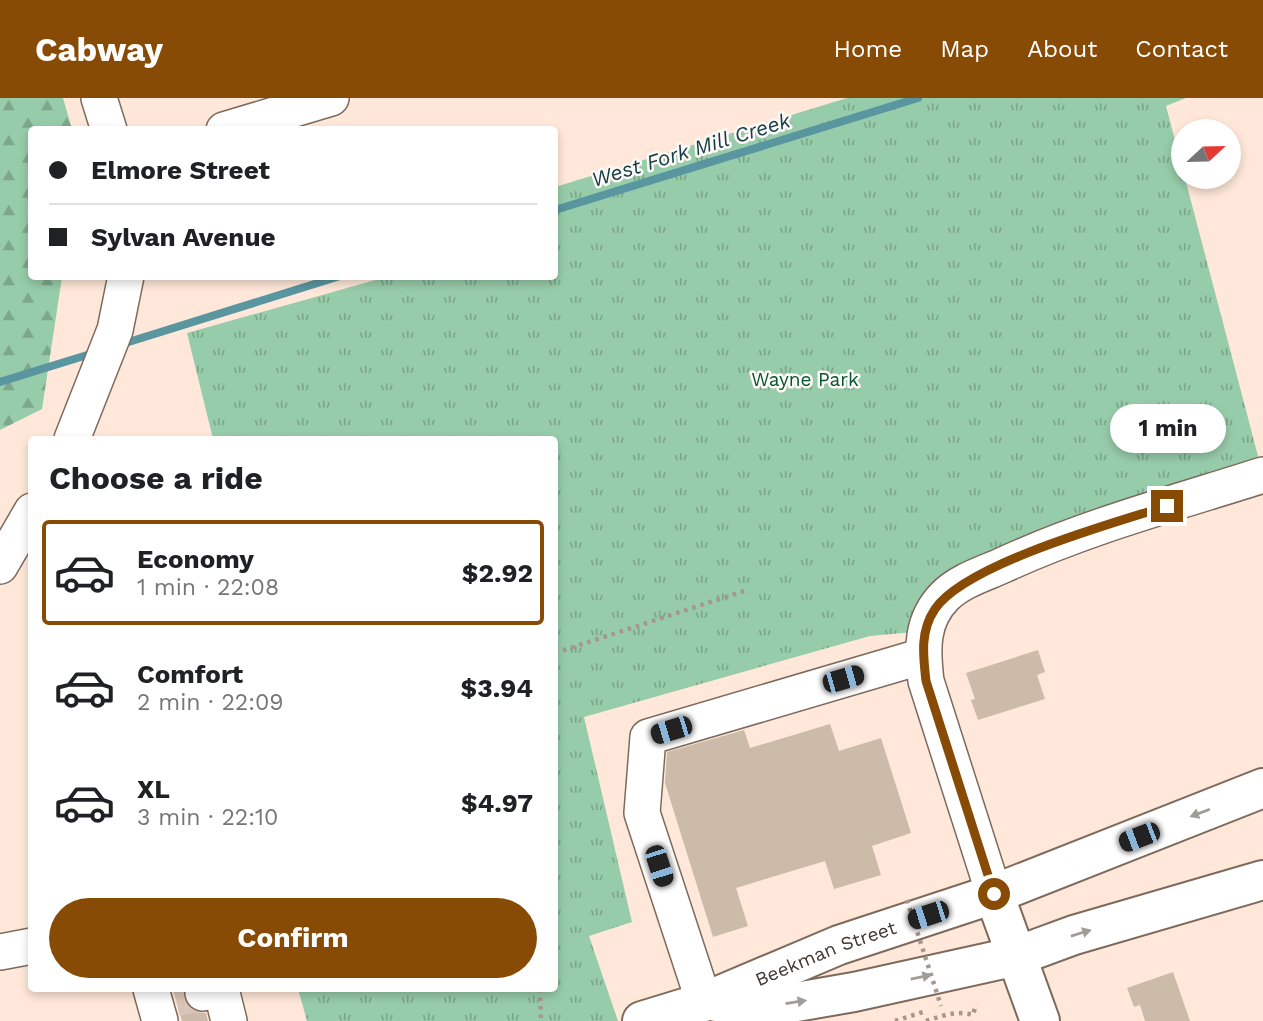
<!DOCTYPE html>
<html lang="en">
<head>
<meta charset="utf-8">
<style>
  body { margin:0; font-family:"Work Sans",sans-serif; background:#f6f6f6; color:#202124; height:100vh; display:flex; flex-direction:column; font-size:26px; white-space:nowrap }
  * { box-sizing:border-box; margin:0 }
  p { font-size:23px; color:#757577 }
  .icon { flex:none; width:38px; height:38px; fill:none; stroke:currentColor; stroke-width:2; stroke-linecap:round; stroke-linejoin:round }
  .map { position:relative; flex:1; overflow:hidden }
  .sheet { position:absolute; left:28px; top:338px; width:530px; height:556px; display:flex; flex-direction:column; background:#fff; border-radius:7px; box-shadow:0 4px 10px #0003 }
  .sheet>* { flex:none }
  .top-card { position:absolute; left:28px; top:28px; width:530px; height:154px; border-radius:7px; box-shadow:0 4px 10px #0003; display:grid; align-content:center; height:154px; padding:0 21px; background:#fff }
  .needle { width:46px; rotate:68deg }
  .fabs { position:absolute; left:1171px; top:21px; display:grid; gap:14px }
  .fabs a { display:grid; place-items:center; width:70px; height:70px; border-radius:50%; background:#fff; box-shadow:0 4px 10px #0003; font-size:35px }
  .end { position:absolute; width:32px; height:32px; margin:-16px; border:9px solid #874b05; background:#fff; box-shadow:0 0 0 4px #fff }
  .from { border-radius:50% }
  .bubble { position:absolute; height:49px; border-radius:24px; background:#fff; box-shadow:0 4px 10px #0003; font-size:23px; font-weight:700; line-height:49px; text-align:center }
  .car { position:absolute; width:21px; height:42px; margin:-21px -10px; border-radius:9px; box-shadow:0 0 5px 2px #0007; background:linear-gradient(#222 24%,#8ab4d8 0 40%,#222 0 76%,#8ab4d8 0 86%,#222 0) }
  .top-card b { display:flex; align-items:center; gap:24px; height:66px; font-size:26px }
  .top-card b+b { border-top:2px solid #e0e0e0 }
  .top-card i { width:18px; height:18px; background:#202124 }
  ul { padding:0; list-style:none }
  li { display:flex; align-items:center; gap:21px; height:105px; margin:0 14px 10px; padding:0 7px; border:4px solid transparent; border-radius:7px }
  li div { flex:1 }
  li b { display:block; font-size:26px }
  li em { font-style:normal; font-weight:700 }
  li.on { border-color:#874b05 }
  li>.icon { width:63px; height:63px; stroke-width:1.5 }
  h2 { padding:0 21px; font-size:32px; line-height:84px }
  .action { display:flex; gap:14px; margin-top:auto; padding:14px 21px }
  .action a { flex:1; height:80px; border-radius:42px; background:#874b05; color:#fff; font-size:28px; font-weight:700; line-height:80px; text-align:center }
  header { display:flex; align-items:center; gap:42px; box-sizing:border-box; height:98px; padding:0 35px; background:#874b05; color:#fff }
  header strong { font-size:33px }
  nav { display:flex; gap:38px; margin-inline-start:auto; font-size:24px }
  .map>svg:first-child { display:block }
  .forest { fill:url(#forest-firs) }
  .park { fill:url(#park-tufts) }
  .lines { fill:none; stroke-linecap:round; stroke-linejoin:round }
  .stream { stroke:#5996a0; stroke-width:8 }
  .building { fill:#cbbba8 }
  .minor-tunnel { stroke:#d9c5b8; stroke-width:35; stroke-dasharray:35 18; stroke-linecap:butt }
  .minor-casing { stroke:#7e6a5d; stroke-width:38 }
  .major-casing { stroke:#7e6a5d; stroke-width:42 }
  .path { stroke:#a6968b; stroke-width:4.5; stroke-dasharray:3.5 5; stroke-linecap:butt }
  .minor { stroke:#fff; stroke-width:35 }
  .major { stroke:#fff; stroke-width:38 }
  .path-bridge { stroke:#a6968b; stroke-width:4.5; stroke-dasharray:3.5 5; stroke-linecap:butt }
  .oneway { fill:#a09c98 }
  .route { stroke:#874b05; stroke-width:9 }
  .labels { text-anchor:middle; stroke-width:5; stroke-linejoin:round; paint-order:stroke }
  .park-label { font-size:19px; fill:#025732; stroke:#fef9f6 }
  .street-label { font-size:19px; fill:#413832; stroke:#fef9f6 }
  .water-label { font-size:21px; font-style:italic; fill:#123d45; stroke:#fef9f6 }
</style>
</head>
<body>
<header>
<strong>Cabway</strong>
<nav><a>Home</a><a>Map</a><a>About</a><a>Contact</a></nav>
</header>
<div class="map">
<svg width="1263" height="923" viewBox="0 0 1263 923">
  <defs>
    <pattern id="forest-firs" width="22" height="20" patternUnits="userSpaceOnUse" patternTransform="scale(1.75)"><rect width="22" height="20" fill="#97ccaa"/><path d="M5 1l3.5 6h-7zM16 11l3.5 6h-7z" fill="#7da78b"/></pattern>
    <pattern id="park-tufts" width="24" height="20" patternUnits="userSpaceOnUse" patternTransform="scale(1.75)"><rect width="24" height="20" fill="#97ccaa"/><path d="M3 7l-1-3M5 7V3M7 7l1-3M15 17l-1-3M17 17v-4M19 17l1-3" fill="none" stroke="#7da78b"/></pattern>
  </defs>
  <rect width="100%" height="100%" fill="#ffe8d9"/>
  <path class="forest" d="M 0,0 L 63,0 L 72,31 L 32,32 L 32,178 L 62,179 L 42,311 L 0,332 Z"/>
  <path class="park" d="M 847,0 L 1186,0 L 1166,8 L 1263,377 L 1026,456 L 925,533 L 870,538 L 584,619 L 632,824 L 589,838 L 618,923 L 307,923 L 298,891 L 555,891 L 555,341 L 213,341 L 187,235 L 386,179 L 555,178 L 555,89 Z"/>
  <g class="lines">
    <path class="stream" d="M 555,112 L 918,0
      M 119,247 L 340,178
      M 0,284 L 97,254"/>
  </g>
  <path class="building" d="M 1038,552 L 1045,574 L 1037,577 L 1045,601 L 978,622 L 971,602 L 975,601 L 966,575 Z
    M 830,626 L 839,653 L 881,640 L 911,735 L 872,748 L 881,777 L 834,791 L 825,763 L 736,790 L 748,828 L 713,839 L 665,685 L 667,654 L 744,632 L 750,650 Z
    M 1173,874 L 1190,923 L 1145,923 L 1140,907 L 1134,909 L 1127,890 Z
    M 173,891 L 184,891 L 184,900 L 188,908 L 196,914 L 206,915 L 208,923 L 182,923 Z"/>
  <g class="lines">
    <path class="minor-tunnel" d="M 176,901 L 203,895"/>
    <defs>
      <path id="minor" d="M 99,0 L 109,32
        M 224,32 L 331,0
        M 72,341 L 115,232 L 126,178
        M 0,468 L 32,413
        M 994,796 L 926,583 C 922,551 921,522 945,498 C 960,483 983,476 1001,468 C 1085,429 1175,405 1263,377
        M 0,854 L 32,848
        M 151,891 L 160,923
        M 203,895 L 221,891 L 229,923
        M 704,904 L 642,715 L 648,639 L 923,558"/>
      <g id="major">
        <path d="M 994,796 L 1040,923"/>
        <path d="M 716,904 L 785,906 L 854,894 L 1017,858 L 1074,837 L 1263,782"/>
        <path id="s1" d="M 642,923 L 704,904 L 839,847 L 994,796 L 1263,690"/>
      </g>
    </defs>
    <use href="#minor" class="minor-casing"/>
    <use href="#major" class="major-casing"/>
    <path class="path" d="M 555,555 L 744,493
      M 540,891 L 541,923
      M 895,923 L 923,914
      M 926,923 C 942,918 956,912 973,917 L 976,906"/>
    <use href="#minor" class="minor"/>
    <use href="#major" class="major"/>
    <path class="path-bridge" d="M 907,802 L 941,908"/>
  </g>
  <defs><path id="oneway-solid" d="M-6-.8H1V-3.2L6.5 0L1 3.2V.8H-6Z" transform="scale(1.75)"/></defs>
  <g class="oneway">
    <use href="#oneway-solid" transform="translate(1200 715) rotate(159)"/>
    <use href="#oneway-solid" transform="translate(1081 835) rotate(-17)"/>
    <use href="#oneway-solid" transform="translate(921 879) rotate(-12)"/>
    <use href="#oneway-solid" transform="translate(796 904) rotate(-9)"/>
  </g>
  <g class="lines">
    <path class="route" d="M 994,796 L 926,583 C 923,557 920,533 935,511 C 966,466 1113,425 1167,408"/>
  </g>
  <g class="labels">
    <g class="park-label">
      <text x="805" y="288">Wayne Park</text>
    </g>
    <g class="street-label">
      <text dy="7" stroke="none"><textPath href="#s1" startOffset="196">Beekman Street</textPath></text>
    </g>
    <g class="water-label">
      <text transform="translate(691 52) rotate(-17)" y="7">West Fork Mill Creek</text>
    </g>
  </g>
</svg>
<div class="fabs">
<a><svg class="needle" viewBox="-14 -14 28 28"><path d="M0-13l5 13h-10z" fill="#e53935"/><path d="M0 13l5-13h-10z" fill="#757577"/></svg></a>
</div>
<i class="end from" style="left:994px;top:796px"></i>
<i class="end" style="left:1167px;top:408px"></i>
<div class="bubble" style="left:1110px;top:306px;width:116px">1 min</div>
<i class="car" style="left:843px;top:581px;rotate:74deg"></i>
<i class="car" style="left:671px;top:632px;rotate:253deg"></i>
<i class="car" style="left:1139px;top:739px;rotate:249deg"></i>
<i class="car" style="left:659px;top:768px;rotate:162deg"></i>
<i class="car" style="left:928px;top:817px;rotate:252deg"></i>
<div class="top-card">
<b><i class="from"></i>Elmore Street</b>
<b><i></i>Sylvan Avenue</b>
</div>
<section class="sheet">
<h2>Choose a ride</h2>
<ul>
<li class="on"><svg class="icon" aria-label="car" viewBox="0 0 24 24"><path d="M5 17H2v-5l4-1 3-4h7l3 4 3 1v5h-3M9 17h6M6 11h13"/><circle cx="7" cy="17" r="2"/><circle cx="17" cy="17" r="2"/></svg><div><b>Economy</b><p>1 min · 22:08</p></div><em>$2.92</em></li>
<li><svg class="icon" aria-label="car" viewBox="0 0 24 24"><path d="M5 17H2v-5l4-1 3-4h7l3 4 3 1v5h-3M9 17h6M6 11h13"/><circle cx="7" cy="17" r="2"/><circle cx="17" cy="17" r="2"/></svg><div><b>Comfort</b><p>2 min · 22:09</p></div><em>$3.94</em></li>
<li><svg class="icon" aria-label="car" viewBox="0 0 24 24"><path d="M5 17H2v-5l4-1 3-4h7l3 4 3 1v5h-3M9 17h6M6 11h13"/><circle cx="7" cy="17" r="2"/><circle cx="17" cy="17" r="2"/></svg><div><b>XL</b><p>3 min · 22:10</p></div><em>$4.97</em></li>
</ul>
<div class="action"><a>Confirm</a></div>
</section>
</div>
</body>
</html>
